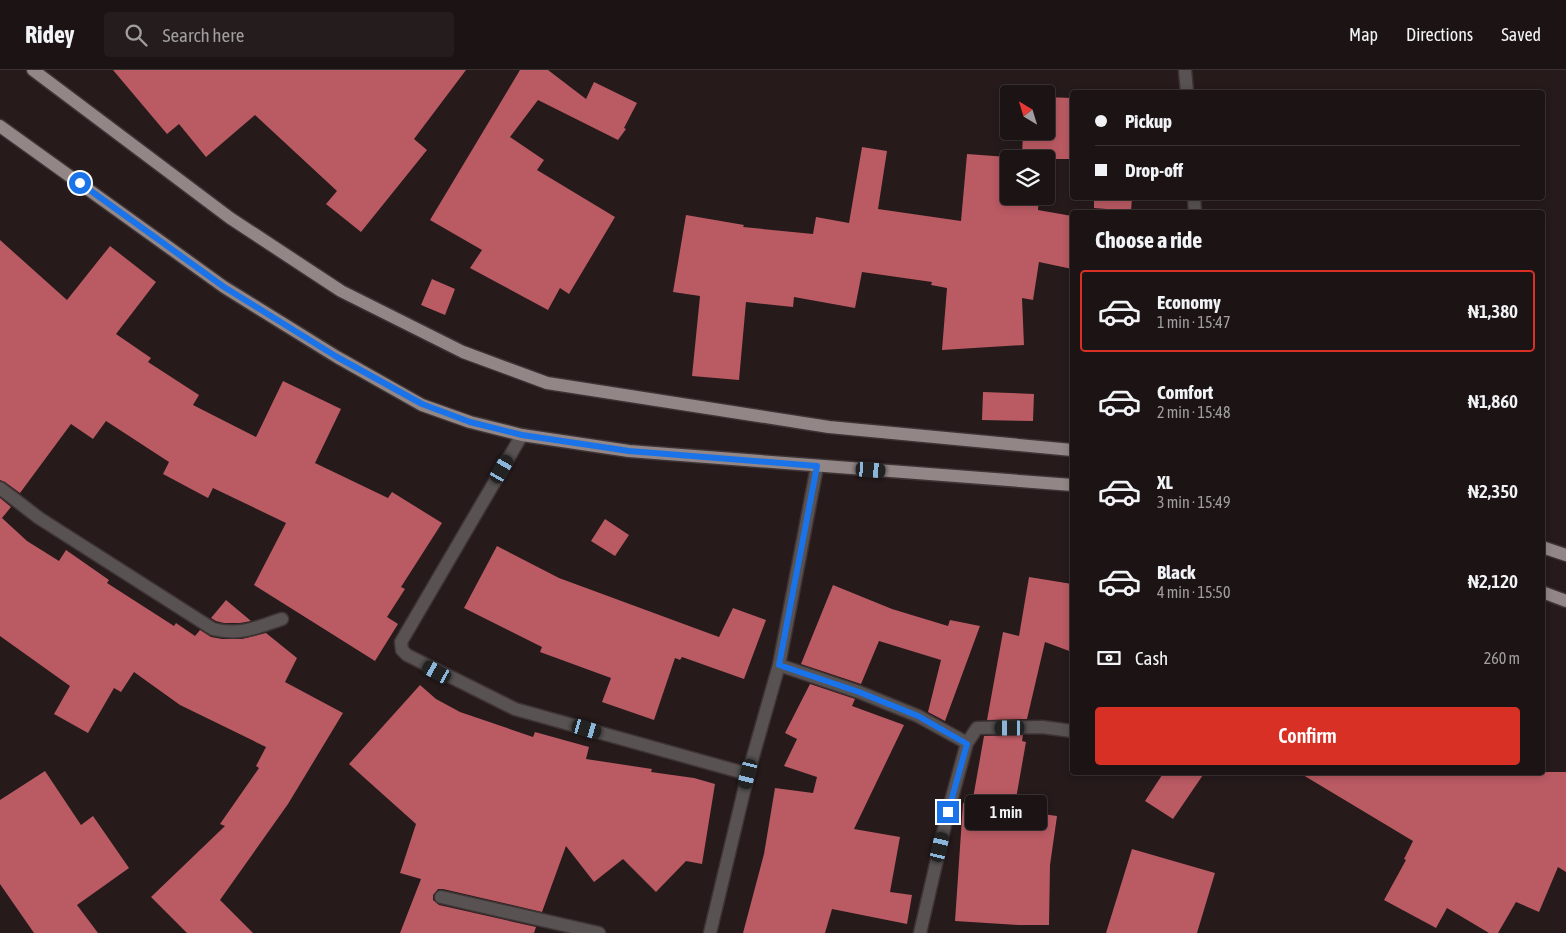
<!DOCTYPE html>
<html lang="en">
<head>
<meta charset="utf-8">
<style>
  body { margin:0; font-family:"Asap Condensed",sans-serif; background:#251d1d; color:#f1f3f6; height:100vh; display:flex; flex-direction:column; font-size:19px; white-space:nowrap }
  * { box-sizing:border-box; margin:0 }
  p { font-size:16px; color:#a09ea0 }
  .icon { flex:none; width:28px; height:28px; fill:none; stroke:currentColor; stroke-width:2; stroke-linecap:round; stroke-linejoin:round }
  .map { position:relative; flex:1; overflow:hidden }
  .panel { position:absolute; left:1070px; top:140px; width:475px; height:565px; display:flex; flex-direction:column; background:#1c1414; border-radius:5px; box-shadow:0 2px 8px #0003,0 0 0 1px #3a3334 }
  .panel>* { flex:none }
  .hud { position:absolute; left:1070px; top:20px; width:475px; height:110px; border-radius:5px; box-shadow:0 2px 8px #0003,0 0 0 1px #3a3334; display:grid; align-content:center; height:110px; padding:0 25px; background:#1c1414 }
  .needle { width:32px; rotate:322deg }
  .controls { position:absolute; left:1000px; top:15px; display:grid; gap:10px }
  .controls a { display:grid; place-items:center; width:55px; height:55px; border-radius:5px; background:#1c1414; box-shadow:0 2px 8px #0003,0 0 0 1px #3a3334; font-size:25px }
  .end { position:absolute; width:22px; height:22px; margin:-11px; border:6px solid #1a73e8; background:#fff; box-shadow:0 0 0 2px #fff }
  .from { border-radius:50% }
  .bubble { position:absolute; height:35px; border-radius:5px; background:#1c1414; box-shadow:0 2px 8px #0003,0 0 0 1px #3a3334; font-size:16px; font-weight:600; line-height:35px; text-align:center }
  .car { position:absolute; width:15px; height:30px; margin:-15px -8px; border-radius:6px; box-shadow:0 0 4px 1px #0007; background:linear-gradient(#222 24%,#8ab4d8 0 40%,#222 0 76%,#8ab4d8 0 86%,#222 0) }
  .hud b { display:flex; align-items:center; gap:18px; height:48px; font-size:19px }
  .hud b+b { border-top:1px solid #3a3334 }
  .hud i { width:12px; height:12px; background:#f1f3f6 }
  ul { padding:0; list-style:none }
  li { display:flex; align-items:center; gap:15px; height:82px; margin:0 10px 8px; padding:0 15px; border:2px solid transparent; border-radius:5px }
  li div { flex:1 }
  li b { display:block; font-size:19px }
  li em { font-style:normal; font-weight:600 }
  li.current { border-color:#d93025 }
  li>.icon { width:45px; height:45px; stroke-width:1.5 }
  h2 { padding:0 25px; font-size:22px; line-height:60px }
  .pay { display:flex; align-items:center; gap:12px; height:55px; padding:0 25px; font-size:19px }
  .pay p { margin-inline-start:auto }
  .primary-button { display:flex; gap:10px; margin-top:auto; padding:10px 25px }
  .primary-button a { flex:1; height:58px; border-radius:5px; background:#d93025; color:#fff; font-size:20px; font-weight:600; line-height:58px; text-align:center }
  header { display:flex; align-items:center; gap:30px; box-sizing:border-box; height:70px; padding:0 25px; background:#1c1414; border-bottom:1px solid #3a3334 }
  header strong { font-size:24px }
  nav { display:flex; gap:28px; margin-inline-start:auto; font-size:18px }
  .search { width:350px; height:45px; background:#251d1d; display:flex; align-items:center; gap:12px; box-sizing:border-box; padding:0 18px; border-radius:5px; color:#a09ea0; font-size:19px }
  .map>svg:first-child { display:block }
  .building { fill:#ba5a63 }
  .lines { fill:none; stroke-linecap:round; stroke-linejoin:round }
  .minor-casing { stroke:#3f3435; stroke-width:15 }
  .primary-casing { stroke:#3f3435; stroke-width:15 }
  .minor { stroke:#585252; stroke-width:12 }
  .primary { stroke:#938686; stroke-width:12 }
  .route { stroke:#1a73e8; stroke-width:6 }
</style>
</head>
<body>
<header>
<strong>Ridey</strong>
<div class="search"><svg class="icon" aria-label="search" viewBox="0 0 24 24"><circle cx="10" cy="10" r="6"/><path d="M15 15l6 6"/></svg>Search here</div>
<nav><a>Map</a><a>Directions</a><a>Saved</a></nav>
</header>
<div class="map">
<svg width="1566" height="863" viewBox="0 0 1566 863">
  <rect width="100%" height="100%" fill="#261a1b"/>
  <path class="building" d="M 113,0 L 466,0 L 414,69 L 427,80 L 361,162 L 326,134 L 337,121 L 255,45 L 206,87 L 179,54 L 167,64 Z
    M 520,0 L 548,0 L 586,29 L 594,12 L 637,33 L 624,58 L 626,59 L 618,70 L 538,30 L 510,67 L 544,90 L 537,100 L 615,147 L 569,224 L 560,218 L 548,240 L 470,198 L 482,180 L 430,150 Z
    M 1046,27 L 1072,28 L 1072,89 L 1009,89 L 1009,126 L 1039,126 L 1038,140 L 1072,146 L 1072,199 L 1039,192 L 1033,230 L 1022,228 L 1024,275 L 942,280 L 947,218 L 931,215 L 932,212 L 862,202 L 855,238 L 794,227 L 793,237 L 746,232 L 739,310 L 692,306 L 700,226 L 673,222 L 686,145 L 744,155 L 743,157 L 813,164 L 816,147 L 849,153 L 862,77 L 887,81 L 878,139 L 961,151 L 967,84 L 1022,88 L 1023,61 L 1046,61 Z
    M 1094,128 L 1132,128 L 1131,141 L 1094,138 Z
    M 0,170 L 67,230 L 110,176 L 156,212 L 116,264 L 151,288 L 148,292 L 199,325 L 193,335 L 256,367 L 283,311 L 341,339 L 315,393 L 388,428 L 392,422 L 442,453 L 401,517 L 405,519 L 387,547 L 398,554 L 375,591 L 254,515 L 286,453 L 213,418 L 208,428 L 163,404 L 169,392 L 106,351 L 93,369 L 71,354 L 20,423 L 5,412 L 0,410 Z
    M 432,209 L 455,219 L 445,245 L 421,235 Z
    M 983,322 L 1034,324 L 1033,351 L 982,350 Z
    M 0,428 L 11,437 L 2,448 L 27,471 L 59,491 L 66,480 L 109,510 L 107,513 L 174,556 L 176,553 L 195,566 L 200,560 L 211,567 L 222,569 L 242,569 L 266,563 L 297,588 L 285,612 L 343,643 L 288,734 L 220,830 L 253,863 L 187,863 L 151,827 L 225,756 L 220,754 L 259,698 L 256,696 L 266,677 L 180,635 L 134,602 L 121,622 L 114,618 L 88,663 L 54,644 L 70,616 L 0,566 Z
    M 605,449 L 629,465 L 615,486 L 591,471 Z
    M 497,476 L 559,508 L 719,567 L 733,538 L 766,550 L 744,609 L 682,587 L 680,590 L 675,588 L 654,650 L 602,632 L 611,608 L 540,582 L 542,577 L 464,538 Z
    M 1029,507 L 1072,514 L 1072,582 L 1045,572 L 1027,649 L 987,650 L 1003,562 L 1019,566 Z
    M 833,515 L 892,539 L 948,556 L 950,550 L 980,556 L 945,651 L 928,642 L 941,590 L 879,571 L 861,614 L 801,594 Z
    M 226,530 L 251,551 L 240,553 L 224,553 L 216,551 L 211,548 Z
    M 810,614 L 855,629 L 852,636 L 904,655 L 854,759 L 900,767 L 890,822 L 912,825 L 907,854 L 832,839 L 825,863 L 743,863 L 764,784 L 775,718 L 813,723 L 817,707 L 784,696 L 797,669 L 785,663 Z
    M 420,615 L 436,629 L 460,642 L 533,667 L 535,662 L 589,677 L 586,689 L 652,699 L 651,702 L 694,708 L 715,714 L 702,794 L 686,791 L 656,822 L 623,789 L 594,812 L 566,776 L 542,842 L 443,819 L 438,819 L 433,825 L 433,830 L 439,835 L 536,857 L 534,863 L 400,863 L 421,809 L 400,803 L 416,754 L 349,694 Z
    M 1023,665 L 1022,671 L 1026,672 L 1014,740 L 1057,746 L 1050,795 L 1049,855 L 1019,855 L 955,851 L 963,733 L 972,734 L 984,666 Z
    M 45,701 L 81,755 L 93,746 L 129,798 L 77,835 L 98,863 L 34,863 L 0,814 L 0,730 Z
    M 1164,702 L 1205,702 L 1173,749 L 1145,731 Z
    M 1298,702 L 1566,702 L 1566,802 L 1558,797 L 1539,842 L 1516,832 L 1498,863 L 1489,863 L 1447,838 L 1436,858 L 1384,830 L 1406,790 L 1404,789 L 1413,771 Z
    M 1132,779 L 1215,803 L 1197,863 L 1106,863 Z"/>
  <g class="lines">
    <defs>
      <path id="minor" d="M 1185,0 L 1187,22
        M 1194,128 L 1195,142
        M 522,365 L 401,572 L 402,580 L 407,585 L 515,639 L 748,704
        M 0,418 L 39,448 L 213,559 C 241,566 257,557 282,549
        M 779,595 L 859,622 L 918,646 L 967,673
        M 441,827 L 599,863
        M 710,863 L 748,704 L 779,595 L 817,397
        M 920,863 L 948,742 L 967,673 L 977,658 L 1042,657 L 1072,661"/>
      <path id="primary" d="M 33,0 L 230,148 L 341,221 L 463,282 L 547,313 L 829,357 L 1072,380
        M 0,56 L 224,217 L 337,287 L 422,335 L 470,352 L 522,365 L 629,381 L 1072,415
        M 1542,477 L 1566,485
        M 1542,522 L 1566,531"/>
    </defs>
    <use href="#minor" class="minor-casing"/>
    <use href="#primary" class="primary-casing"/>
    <use href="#minor" class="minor"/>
    <use href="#primary" class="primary"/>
  </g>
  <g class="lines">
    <path class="route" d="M 80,113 L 224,217 L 337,287 L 422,334 L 470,352 L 522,365 L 629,381 L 817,396 L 779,595 L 859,622 L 918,646 L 967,674 L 948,742"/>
  </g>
</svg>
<div class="controls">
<a><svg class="needle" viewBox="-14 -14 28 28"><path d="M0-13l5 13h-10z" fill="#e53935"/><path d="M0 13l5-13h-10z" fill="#a09ea0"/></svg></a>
<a><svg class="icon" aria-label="layers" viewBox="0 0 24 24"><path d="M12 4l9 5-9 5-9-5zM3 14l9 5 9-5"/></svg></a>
</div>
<i class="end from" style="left:80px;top:113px"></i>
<i class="end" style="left:948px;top:742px"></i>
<div class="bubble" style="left:965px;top:725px;width:82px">1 min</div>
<i class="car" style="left:502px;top:399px;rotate:30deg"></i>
<i class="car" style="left:871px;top:400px;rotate:94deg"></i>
<i class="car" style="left:437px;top:602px;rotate:299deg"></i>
<i class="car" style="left:1010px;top:658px;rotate:270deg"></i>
<i class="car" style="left:587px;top:659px;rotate:106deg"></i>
<i class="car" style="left:748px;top:704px;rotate:194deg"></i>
<i class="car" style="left:940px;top:777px;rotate:13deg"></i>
<div class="hud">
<b><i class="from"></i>Pickup</b>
<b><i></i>Drop-off</b>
</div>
<section class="panel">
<h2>Choose a ride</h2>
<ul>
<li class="current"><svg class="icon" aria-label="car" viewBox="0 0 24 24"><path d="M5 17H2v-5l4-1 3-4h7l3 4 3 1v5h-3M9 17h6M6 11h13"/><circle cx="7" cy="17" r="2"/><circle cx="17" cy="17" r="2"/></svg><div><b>Economy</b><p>1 min · 15:47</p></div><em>₦1,380</em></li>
<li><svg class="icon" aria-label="car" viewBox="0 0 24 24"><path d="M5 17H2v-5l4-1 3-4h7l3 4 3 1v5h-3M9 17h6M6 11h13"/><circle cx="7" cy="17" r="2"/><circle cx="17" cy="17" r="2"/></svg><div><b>Comfort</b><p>2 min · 15:48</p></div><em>₦1,860</em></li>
<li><svg class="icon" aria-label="car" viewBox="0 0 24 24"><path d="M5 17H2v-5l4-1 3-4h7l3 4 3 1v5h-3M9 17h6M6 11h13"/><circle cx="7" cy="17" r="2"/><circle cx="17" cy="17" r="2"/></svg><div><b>XL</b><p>3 min · 15:49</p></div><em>₦2,350</em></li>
<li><svg class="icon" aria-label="car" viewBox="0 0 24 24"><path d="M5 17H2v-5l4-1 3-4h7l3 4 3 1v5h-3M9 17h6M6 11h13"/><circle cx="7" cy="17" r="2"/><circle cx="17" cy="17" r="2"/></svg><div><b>Black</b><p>4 min · 15:50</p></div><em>₦2,120</em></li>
</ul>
<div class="pay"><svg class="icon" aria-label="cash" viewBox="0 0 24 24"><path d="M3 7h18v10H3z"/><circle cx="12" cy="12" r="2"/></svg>Cash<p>260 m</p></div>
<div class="primary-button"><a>Confirm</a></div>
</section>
</div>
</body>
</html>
